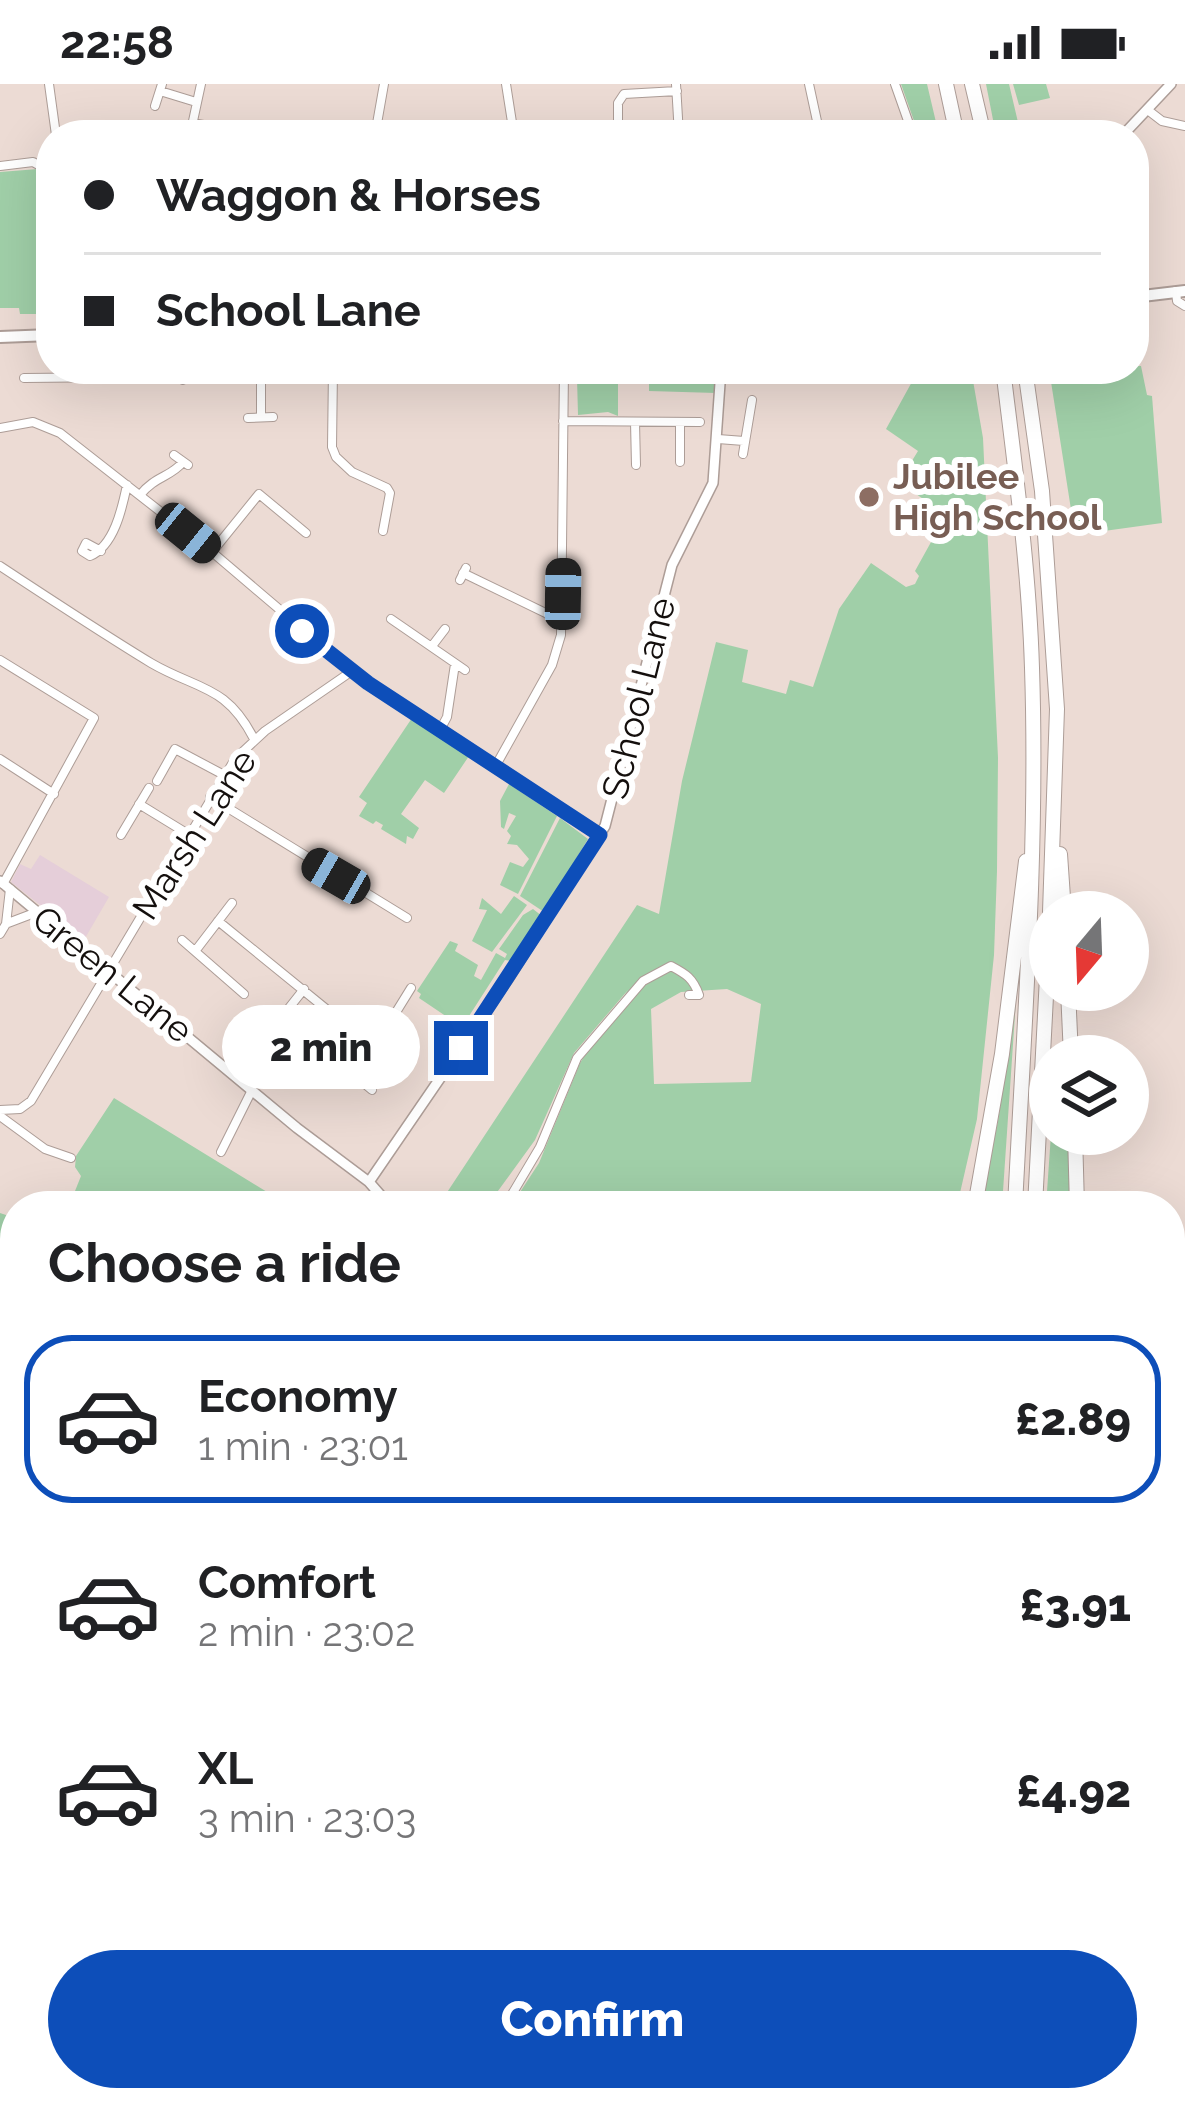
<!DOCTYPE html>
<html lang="en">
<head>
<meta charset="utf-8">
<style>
  body { margin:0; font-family:Raleway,sans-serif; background:#f2f2f2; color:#202124; height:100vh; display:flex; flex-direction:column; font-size:45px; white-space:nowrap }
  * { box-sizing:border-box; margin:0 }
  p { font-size:39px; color:#757577 }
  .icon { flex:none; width:66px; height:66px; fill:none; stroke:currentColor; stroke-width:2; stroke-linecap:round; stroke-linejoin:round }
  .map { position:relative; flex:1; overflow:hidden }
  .panel { position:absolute; left:0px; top:1107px; width:1185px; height:921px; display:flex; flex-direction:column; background:#fff; border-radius:48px 48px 0 0; box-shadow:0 12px 48px #0002 }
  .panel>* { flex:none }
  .guide { position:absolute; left:36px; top:36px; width:1113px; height:264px; border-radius:48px; box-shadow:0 12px 48px #0002; display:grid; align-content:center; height:264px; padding:0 48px; background:#fff }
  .needle { width:78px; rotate:199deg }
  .controls { position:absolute; left:1029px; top:807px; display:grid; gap:24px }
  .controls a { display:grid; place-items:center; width:120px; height:120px; border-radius:50%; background:#fff; box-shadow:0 12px 48px #0002; font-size:60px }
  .end { position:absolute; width:54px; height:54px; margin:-27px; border:15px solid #0d4eb9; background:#fff; box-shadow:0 0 0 6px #fff }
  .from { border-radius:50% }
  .bubble { position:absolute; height:84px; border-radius:42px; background:#fff; box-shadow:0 12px 48px #0002; font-size:39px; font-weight:800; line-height:84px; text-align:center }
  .car { position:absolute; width:36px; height:72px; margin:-36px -18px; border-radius:15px; box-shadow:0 0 9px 3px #0007; background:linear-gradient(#222 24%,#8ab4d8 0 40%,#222 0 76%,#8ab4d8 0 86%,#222 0) }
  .guide b { display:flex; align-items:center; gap:42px; height:114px; font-size:45px }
  .guide b+b { border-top:3px solid #e0e0e0 }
  .guide i { width:30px; height:30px; background:#202124 }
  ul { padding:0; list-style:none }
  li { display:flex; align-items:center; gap:36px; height:168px; margin:0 24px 18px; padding:0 24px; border:6px solid transparent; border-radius:48px }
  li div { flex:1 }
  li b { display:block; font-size:45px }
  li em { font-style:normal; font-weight:800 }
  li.active { border-color:#0d4eb9 }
  li>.icon { width:108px; height:108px; stroke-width:1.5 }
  h2 { padding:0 48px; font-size:54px; line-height:144px }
  .action { display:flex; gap:24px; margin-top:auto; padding:24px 48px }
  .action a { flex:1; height:138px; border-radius:72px; background:#0d4eb9; color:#fff; font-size:48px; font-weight:800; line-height:138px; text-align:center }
  .status { display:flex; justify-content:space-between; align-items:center; height:84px; padding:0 60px; background:#fff; direction:ltr }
  .status svg { height:33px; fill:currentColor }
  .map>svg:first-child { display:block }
  .commercial { fill:#e5ced9 }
  .green { fill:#a0cfa8; fill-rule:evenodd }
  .water { fill:#67a7d9 }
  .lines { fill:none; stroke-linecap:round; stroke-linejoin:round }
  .minor-casing { stroke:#ad9d97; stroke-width:10 }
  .tertiary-casing { stroke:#ad9d97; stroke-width:12 }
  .secondary-casing { stroke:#ad9d97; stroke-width:14 }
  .primary-casing { stroke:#ad9d97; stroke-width:15 }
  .motorway-casing { stroke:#ad9d97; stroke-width:16 }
  .minor { stroke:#fff; stroke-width:8 }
  .tertiary { stroke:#fff; stroke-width:9 }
  .secondary { stroke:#fff; stroke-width:10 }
  .primary { stroke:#fff; stroke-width:12 }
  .motorway { stroke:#fff; stroke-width:14 }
  .rail-casing { stroke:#332c29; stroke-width:8 }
  .rail { stroke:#fff; stroke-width:3; stroke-dasharray:9; stroke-linecap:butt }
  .route { stroke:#0d4eb9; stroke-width:15 }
  .education-dot { fill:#8d6e63; stroke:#fff; stroke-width:4.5 }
  .labels { text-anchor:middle; stroke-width:12; stroke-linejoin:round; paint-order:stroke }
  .education-label { font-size:36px; font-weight:bold; fill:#785e54; stroke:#fff; text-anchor:start }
  .street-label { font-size:36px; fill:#140f0d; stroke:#fff }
</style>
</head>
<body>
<div class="status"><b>22:58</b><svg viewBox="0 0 49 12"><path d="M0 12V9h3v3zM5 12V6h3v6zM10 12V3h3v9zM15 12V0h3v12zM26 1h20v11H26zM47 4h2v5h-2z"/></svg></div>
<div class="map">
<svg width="1185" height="2026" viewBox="0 0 1185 2026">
  <rect width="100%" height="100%" fill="#ecdbd4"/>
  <path class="commercial" d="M 40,771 L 109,813 L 84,856 L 11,798 L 20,780 L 31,785 Z"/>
  <path class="green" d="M 901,0 L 927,0 L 939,51 L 919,51 Z
    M 986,0 L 1009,0 L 1021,51 L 996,51 Z
    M 1013,0 L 1046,0 L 1050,14 L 1019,21 Z
    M 38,85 L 43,230 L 20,230 L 19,224 L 0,224 L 0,88 Z
    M 1134,282 L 1141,282 L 1147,311 L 1152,312 L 1162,439 L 1075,451 L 1049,285 L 1134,285 Z
    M 649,285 L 717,285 L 716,309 L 649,307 Z
    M 919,285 L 971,285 L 983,354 L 998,674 L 997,787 L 994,871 L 977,1035 L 957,1122 L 511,1122 L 539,1079 L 580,979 L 628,906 L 574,969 L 535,1056 L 487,1122 L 438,1122 L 637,821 L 659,830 L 682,697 L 716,558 L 748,566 L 742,598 L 786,610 L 790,596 L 813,603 L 839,525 L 871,479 L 906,503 L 915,500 L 919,492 L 915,487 L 946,431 L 899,398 L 918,367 L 886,345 ZM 727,905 L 761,920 L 751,998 L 654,1000 L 651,925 L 681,908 Z
    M 577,294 L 618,294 L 618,332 L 608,328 L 578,331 Z
    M 412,634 L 469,672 L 444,709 L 425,696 L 401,730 L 419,744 L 413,755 L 407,752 L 406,760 L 381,745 L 383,741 L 376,737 L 373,740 L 359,732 L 367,719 L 359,713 Z
    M 509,700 L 557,732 L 518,810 L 500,801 L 510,778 L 523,783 L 529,775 L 517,761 L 507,760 L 511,752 L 507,747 L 516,732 L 509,729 L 504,745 L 501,743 L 500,717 Z
    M 560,734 L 588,755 L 544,828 L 520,812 Z
    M 514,812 L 527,821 L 492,868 L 472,857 L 487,826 L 479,825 L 482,814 L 501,830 Z
    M 533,825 L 542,832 L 511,877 L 505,876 L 462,943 L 419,914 L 421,910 L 417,907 L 450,857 L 458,860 L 455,867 L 478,881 L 474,892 L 481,896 L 496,869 L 505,874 L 507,870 L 499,865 L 523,831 Z
    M 1016,916 L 1002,1122 L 980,1122 L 998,1037 Z
    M 114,1014 L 290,1122 L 69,1122 L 81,1092 L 75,1083 L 76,1072 Z
    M 1051,1050 L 1071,1050 L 1073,1122 L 1046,1122 Z
    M 0,1129 L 15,1134 L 15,1279 L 0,1283 Z
    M 1170,1302 L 1185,1382 L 1185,1385 L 1170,1381 Z
    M 15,1313 L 15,1890 L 0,1864 L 0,1318 Z
    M 1185,1436 L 1185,1492 L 1170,1484 L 1170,1446 Z
    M 1185,1953 L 1185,2026 L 1132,2026 L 1128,2013 L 1170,2013 L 1170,1956 Z
    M 15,1996 L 15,2013 L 66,2013 L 74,2026 L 0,2026 L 0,2015 Z
    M 84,2013 L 170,2013 L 183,2026 L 92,2026 Z
    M 505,2013 L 1065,2013 L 1069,2026 L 520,2026 Z"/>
  <path class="water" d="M 0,1429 L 15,1451 L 15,1491 L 0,1488 L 0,1471 L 7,1466 L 0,1450 Z"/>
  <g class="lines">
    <defs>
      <path id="minor" d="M 49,0 L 56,51
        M 506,0 L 514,51
        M 676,0 L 679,51
        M 809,0 L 820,51
        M 895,0 L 913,51
        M 160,7 L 196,18
        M 155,22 L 162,0
        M 1149,27 L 1162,37 L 1185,42
        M 192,39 L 262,51
        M 190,51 L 201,0
        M 375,51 L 384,0
        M 618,51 L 618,19 L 624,10 L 677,7
        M 41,79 L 51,73
        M 0,82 L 33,78 L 44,84 L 49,251
        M 1176,207 L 1177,217 L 1185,222
        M 261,285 L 261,332
        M 333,285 L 332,363 L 336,373 L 352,388 L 387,404 L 390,409 L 383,447
        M 24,294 L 127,293
        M 183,296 L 184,285
        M 248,334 L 273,333
        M 563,337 L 700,338
        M 635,338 L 636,381
        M 0,344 L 33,338 L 60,349 L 212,468 L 352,587 L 600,750
        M 718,355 L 744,357
        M 743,370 L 752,316
        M 174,371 L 188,381
        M 680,378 L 680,338
        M 140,411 C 155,392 171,393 183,378
        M 101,467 L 86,459 L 82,467 L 90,472 C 114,462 122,425 127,401
        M 212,468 L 259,410 L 306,449
        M 0,482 C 50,515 100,548 151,579 C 197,606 226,600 254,655
        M 463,489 L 562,537
        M 460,496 L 466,484
        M 391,535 L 465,586
        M 432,562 L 445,545
        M 0,576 L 94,634 L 3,800
        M 440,646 L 447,633 L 455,580
        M 0,675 L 54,710
        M 495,683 L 552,581 L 561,551 L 564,285
        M 157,697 L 175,665 L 224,691
        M 210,713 L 407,834
        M 139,720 L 188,750
        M 121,751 L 149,704
        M 218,837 L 341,937 L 378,959
        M 8,839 L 37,828
        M 0,850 L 6,840 L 10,805
        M 182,856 L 244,910
        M 196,866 L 232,819
        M 337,977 L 372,1006
        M 236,991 L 304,905
        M 356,993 L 411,904
        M 0,1026 L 20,1025 L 31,1017 L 235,675 L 265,647 L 352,587
        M 0,1032 L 45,1065 L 71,1074
        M 221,1068 L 252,1006
        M 505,1122 L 540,1063 L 577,974 L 643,897 L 671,882 C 686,890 693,894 699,911 L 689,911
        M 1170,1443 L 1185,1430
        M 1170,1490 L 1185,1496
        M 1170,1553 L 1185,1515
        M 1176,1608 L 1172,1620 L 1185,1636
        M 0,1987 L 11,1994
        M 266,2013 L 284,2026
        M 336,2013 L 351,2026
        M 188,2025 L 189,2026
        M 309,2026 L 321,2013"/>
      <path id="tertiary" d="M 1123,51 L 1171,0
        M 0,797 L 297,1044 L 369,1098 L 390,1122
        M 369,1098 L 508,895 L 605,742 L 672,481 L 713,399 L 721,285
        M 1170,1702 L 1185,1716"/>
      <path id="secondary" d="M 1134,213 L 1185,207
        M 0,253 L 51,251"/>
      <path id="primary" d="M 0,1291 L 15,1286
        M 0,1306 L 15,1301"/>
      <path id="motorway" d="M 946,0 L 957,51
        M 972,0 L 984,51
        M 1003,285 C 1015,384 1029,484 1032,584 C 1038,764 1024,943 1015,1122
        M 1025,285 L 1042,407 L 1057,625 L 1050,828
        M 1060,770 L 1064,828
        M 1068,906 L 1071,972
        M 1075,1050 L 1077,1122
        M 975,1122 L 1002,970 L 1026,777
        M 1035,1122 L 1050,836
        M 1170,1235 L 1185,1240
        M 1170,1260 L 1181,1258
        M 1087,2013 L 1091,2026
        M 1113,2013 L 1116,2026"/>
    </defs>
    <use href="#minor" class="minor-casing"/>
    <use href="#tertiary" class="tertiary-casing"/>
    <use href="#secondary" class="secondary-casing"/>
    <use href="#primary" class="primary-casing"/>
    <use href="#motorway" class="motorway-casing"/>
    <use href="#minor" class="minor"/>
    <use href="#tertiary" class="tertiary"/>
    <use href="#secondary" class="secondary"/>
    <use href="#primary" class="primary"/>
    <use href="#motorway" class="motorway"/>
    <defs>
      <path id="rail" d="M 0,1870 L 15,1897
        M 81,2013 L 88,2026"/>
    </defs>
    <use href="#rail" class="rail-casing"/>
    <use href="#rail" class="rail"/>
  </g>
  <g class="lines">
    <path class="route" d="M 302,547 L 368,599 L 600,751 L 461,964"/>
  </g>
  <circle class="education-dot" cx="869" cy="413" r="12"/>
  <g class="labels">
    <g class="education-label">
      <text x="893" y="405">Jubilee<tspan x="893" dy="41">High School</tspan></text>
    </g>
    <g class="street-label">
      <text transform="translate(638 614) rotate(-76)" y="13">School Lane</text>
      <text transform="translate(194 750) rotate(-57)" y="13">Marsh Lane</text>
      <text transform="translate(113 890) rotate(39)" y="13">Green Lane</text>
    </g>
  </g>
</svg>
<div class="controls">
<a><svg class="needle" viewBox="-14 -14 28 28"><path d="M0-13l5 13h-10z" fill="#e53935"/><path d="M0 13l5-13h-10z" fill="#757577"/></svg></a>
<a><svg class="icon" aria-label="layers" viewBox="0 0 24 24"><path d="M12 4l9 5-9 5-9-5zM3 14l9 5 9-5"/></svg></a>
</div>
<i class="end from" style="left:302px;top:547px"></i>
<i class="end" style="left:461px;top:964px"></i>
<div class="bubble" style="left:222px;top:921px;width:198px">2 min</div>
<i class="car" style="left:188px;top:449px;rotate:129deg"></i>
<i class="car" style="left:563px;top:510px;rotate:1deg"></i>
<i class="car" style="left:336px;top:792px;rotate:300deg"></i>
<div class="guide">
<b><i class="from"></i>Waggon &amp; Horses</b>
<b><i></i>School Lane</b>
</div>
<section class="panel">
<h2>Choose a ride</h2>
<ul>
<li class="active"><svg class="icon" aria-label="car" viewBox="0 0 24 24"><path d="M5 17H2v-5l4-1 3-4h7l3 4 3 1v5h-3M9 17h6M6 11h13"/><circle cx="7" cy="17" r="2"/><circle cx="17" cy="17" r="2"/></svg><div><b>Economy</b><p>1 min · 23:01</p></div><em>£2.89</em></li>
<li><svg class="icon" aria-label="car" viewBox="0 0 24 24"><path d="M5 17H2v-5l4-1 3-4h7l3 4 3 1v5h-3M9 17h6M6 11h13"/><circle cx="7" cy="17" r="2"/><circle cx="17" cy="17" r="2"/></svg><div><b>Comfort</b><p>2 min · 23:02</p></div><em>£3.91</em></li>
<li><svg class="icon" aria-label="car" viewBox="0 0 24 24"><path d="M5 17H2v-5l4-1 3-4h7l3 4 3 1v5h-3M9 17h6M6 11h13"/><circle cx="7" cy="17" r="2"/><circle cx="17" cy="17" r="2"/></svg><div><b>XL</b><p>3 min · 23:03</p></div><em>£4.92</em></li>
</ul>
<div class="action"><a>Confirm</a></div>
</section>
</div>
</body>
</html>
